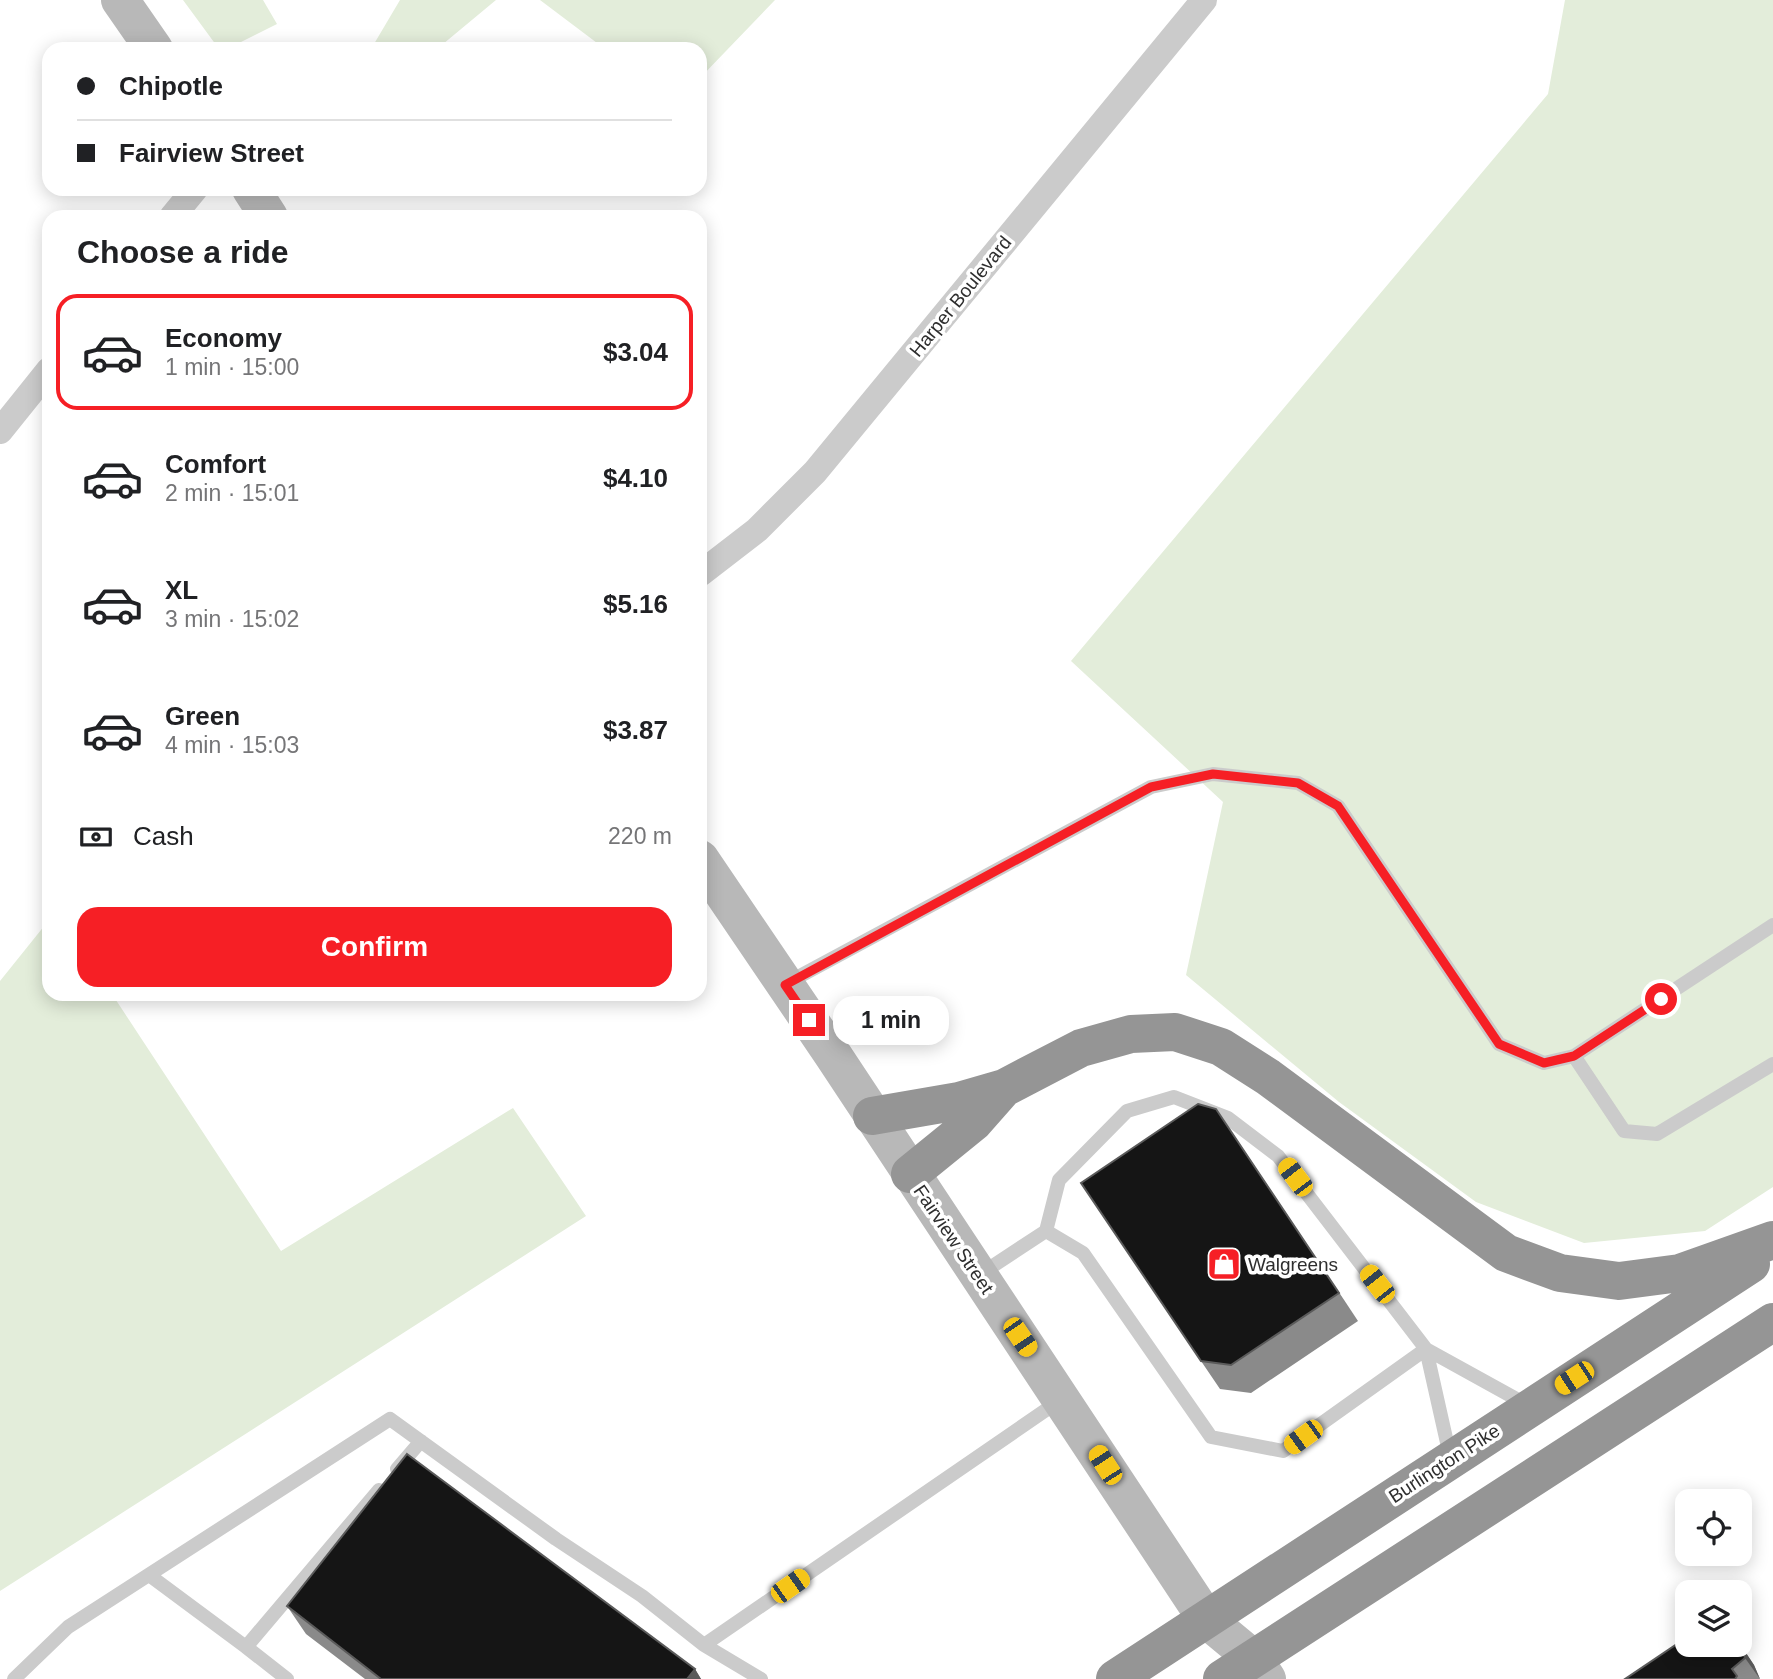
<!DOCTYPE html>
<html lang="en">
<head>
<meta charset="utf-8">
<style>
  body { margin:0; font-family:Arial,sans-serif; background:#f2f2f2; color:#202124; height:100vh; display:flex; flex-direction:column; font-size:26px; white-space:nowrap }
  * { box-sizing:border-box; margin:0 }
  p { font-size:23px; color:#757577 }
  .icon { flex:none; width:38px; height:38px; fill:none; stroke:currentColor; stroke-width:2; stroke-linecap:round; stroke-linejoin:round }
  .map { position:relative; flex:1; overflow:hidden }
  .details { position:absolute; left:42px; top:210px; width:665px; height:791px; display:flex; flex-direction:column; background:#fff; border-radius:21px; box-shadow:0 4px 18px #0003 }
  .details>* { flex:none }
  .top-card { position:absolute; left:42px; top:42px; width:665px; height:154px; border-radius:21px; box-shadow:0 4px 18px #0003; display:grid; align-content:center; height:154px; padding:0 35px; background:#fff }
  .buttons { position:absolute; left:1675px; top:1489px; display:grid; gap:14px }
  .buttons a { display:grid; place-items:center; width:77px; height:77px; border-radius:14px; background:#fff; box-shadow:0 4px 18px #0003; font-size:35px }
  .end { position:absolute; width:32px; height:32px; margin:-16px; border:9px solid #f61f25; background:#fff; box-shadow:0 0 0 4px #fff }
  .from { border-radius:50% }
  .bubble { position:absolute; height:49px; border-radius:21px; background:#fff; box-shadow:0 4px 18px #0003; font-size:23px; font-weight:800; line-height:49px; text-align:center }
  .car { position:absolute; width:21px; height:42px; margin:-21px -10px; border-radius:9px; box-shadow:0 0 5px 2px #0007; background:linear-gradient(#f5c518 24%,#345 0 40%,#f5c518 0 76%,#345 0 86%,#f5c518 0) }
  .top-card b { display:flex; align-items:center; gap:24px; height:66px; font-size:26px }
  .top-card b+b { border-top:2px solid #e0e0e0 }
  .top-card i { width:18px; height:18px; background:#202124 }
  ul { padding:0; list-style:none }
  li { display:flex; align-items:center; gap:21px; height:116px; margin:0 14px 10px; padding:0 21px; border:4px solid transparent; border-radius:21px }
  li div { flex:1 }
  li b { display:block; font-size:26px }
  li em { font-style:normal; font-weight:800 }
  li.selected { border-color:#f61f25 }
  li>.icon { width:63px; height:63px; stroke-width:1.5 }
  h2 { padding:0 35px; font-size:32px; line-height:84px }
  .pay { display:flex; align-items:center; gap:18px; height:77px; padding:0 35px; font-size:26px }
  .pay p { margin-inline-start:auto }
  .primary-button { display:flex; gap:14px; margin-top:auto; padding:14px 35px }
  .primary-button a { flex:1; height:80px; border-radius:21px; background:#f61f25; color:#fff; font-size:28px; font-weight:800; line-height:80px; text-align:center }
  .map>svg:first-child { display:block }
  .green { fill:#e3edda }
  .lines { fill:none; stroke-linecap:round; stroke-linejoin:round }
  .lane { stroke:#cbcbcb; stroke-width:14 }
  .street { stroke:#cbcbcb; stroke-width:26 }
  .secondary { stroke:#b8b8b8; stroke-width:38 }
  .highway { stroke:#959595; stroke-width:38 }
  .wall { fill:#8a8a8a }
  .shaded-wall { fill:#5b5b5b }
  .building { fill:#151515; stroke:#5b5b5b; stroke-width:2 }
  .route { stroke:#f61f25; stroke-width:9 }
  .labels { text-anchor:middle; stroke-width:7; stroke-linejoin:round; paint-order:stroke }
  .street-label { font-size:19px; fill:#2e2e2e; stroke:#fff }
  .poi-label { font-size:19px; fill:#2e2e2e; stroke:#fff; text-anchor:start }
</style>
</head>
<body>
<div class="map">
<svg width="1773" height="1679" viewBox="0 0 1773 1679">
  <rect width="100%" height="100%" fill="#fff"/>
  <path class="green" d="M 183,0 L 263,0 L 277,24 L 227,49 L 219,49 Z
    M 400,0 L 496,0 L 437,49 L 371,49 Z
    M 540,0 L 775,0 L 700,78 L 700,49 L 605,49 Z
    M 1565,0 L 1773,0 L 1773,1187 L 1705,1231 L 1584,1243 L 1476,1202 L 1339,1102 L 1186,975 L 1223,802 L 1071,661 L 1548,94 Z
    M 49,920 L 49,994 L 112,994 L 281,1251 L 513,1108 L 586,1216 L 0,1591 L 0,981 Z"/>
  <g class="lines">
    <path class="lane" d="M 787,983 L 1151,787 L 1213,774 L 1298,783 L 1338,806 L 1499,1044 L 1544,1063 L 1574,1056 L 1773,925
      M 1574,1056 L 1624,1131 L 1657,1134 L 1773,1064
      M 1046,1231 L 1083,1253 L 1211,1437 L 1283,1451 L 1426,1349
      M 979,1275 L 1046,1231 L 1059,1180 L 1127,1111 L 1174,1097 L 1228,1118 L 1278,1156 L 1426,1349 L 1529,1406
      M 1426,1349 L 1450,1456
      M 397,1469 L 421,1441
      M 149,1575 L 246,1647
      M 704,1645 L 761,1679
      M 14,1679 L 68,1627 L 390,1419 L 556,1539 L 642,1596 L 704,1645 L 1059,1401
      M 287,1679 L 246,1647 L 379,1490"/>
    <path class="street" d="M 172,217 L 195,189
      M 0,431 L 49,370
      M 700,574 L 757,530 L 815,472 L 1204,0"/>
    <path class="secondary" d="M 120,0 L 154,49
      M 251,189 L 269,217
      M 700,859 L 833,1055 L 1207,1620 L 1254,1659 L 1267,1679"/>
    <path class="highway" d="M 872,1116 L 959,1101 L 1004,1088
      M 910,1174 L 974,1122 L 1004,1088 L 1081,1048 L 1131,1034 L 1175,1032 L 1221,1047 L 1268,1077 L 1506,1253 L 1560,1273 L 1619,1281 L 1680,1273 L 1773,1240
      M 1115,1679 L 1751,1264
      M 1222,1679 L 1773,1322"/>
  </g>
  <path class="wall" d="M 1216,1109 L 1358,1321 L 1251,1393 L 1220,1389 L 1201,1361 Z
    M 287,1606 L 695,1669 L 701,1679 L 365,1679 L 306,1634 Z
    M 1740,1644 L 1754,1665 L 1760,1679 L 1625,1679 L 1680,1649 Z"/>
  <path class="shaded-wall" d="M 1216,1109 L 1235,1137 L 1358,1321 L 1339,1293 Z
    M 1740,1644 L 1754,1665 L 1760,1679 L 1745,1658 Z
    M 695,1669 L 701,1679 L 687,1679 Z"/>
  <path class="building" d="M 1198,1104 L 1216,1109 L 1339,1293 L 1231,1365 L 1201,1361 L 1081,1183 Z
    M 407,1454 L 695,1669 L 687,1679 L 381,1679 L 287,1606 Z
    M 1677,1644 L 1680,1650 L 1687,1645 L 1718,1645 L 1719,1647 L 1722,1645 L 1740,1645 L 1740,1644 L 1745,1658 L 1732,1669 L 1737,1676 L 1735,1679 L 1625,1679 Z"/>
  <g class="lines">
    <path class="route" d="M 809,1020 L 785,985 L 1151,787 L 1213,774 L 1298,783 L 1338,806 L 1499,1044 L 1544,1063 L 1574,1056 L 1661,999"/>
  </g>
  <defs>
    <symbol id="shop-square" viewBox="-11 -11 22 22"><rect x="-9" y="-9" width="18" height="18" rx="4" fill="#f61f25" stroke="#fff"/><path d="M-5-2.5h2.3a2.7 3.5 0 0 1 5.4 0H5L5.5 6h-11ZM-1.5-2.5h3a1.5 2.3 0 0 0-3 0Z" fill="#fff"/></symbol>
  </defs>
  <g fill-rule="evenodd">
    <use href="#shop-square" x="1205" y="1245" width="38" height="38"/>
  </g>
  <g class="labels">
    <g class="street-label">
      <text transform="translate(960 296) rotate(-51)" y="7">Harper Boulevard</text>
      <text transform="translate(954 1239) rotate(56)" y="7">Fairview Street</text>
      <text transform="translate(1444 1463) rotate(-33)" y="7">Burlington Pike</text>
    </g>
    <g class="poi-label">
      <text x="1248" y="1271">Walgreens</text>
    </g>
  </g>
</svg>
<div class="buttons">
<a><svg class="icon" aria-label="locate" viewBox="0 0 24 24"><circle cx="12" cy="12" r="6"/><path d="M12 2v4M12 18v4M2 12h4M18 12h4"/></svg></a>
<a><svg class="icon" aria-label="layers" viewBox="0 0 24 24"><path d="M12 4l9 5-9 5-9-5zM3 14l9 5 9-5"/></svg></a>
</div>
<i class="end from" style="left:1661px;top:999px"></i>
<i class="end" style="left:809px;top:1020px"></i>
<div class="bubble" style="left:833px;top:996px;width:116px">1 min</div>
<i class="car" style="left:1295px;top:1177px;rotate:323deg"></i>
<i class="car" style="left:1377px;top:1284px;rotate:322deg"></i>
<i class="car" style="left:1020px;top:1337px;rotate:146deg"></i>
<i class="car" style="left:1574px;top:1378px;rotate:237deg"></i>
<i class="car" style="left:1303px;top:1437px;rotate:234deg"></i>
<i class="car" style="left:1105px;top:1465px;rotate:327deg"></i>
<i class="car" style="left:790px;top:1586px;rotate:55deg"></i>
<div class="top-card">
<b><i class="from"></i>Chipotle</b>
<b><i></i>Fairview Street</b>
</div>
<section class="details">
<h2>Choose a ride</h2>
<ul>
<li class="selected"><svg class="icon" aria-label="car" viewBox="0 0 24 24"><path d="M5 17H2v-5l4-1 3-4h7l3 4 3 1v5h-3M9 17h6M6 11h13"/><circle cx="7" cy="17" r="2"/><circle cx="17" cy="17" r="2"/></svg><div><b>Economy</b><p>1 min · 15:00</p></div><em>$3.04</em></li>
<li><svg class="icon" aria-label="car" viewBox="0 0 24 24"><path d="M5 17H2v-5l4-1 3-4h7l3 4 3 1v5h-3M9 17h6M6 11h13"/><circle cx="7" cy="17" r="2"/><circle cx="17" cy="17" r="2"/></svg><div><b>Comfort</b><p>2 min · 15:01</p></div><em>$4.10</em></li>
<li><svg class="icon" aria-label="car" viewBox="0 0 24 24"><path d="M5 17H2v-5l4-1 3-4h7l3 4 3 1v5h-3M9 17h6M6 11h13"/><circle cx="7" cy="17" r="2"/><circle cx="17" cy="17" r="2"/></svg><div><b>XL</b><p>3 min · 15:02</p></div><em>$5.16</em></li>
<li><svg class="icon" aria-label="car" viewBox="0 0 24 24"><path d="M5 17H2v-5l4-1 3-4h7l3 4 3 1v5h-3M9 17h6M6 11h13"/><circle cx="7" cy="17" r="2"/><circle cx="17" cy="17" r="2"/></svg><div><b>Green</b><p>4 min · 15:03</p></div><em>$3.87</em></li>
</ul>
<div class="pay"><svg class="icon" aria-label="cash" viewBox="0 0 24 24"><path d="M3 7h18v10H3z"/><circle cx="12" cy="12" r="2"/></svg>Cash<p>220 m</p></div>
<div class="primary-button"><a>Confirm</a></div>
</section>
</div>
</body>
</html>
